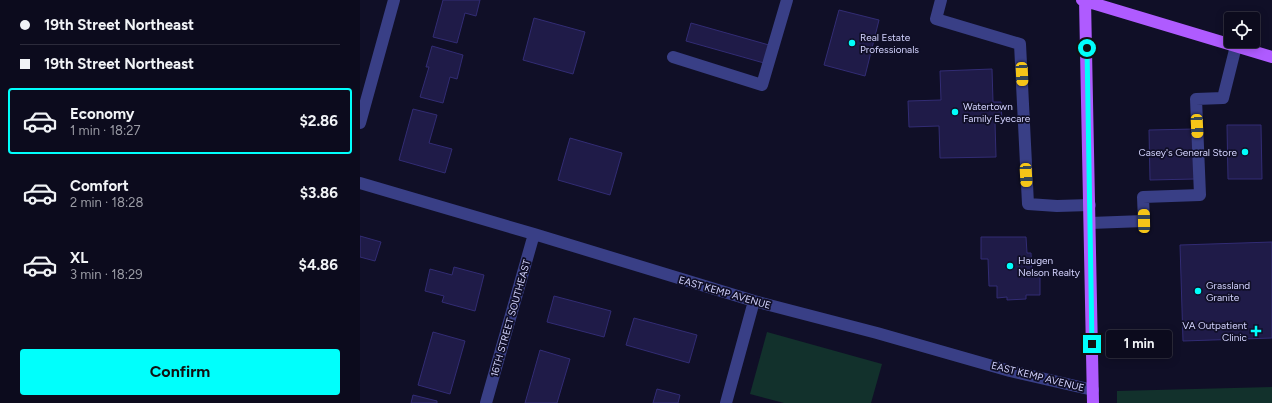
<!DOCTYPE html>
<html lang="en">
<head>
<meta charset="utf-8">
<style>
  body { margin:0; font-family:Figtree,sans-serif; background:#151426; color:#f1f3f6; height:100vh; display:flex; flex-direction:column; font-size:15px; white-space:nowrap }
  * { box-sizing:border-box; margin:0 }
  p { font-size:13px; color:#9a9ba4 }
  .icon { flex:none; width:22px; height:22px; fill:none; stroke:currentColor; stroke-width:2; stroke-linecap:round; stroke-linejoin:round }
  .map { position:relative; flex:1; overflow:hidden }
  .details { display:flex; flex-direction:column; background:#0c0b1d; width:360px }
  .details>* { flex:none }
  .banner { display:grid; align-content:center; height:88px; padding:0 20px; background:#0c0b1d }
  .controls { position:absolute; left:864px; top:12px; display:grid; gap:8px }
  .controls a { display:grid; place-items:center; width:36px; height:36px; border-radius:4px; background:#0c0b1d; box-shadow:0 2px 10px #0003,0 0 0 1px #2c2b3b; font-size:20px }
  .end { position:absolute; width:18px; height:18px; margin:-9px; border:5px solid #00fffc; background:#111; box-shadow:0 0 0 2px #111 }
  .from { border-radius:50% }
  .bubble { position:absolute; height:28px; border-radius:4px; background:#0c0b1d; box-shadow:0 2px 10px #0003,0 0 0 1px #2c2b3b; font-size:13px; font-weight:700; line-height:28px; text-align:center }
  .car { position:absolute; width:12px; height:24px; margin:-12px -6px; border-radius:5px; box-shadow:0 0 3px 1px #0007; background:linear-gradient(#f5c518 24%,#345 0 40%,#f5c518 0 76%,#345 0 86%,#f5c518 0) }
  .banner b { display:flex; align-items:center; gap:14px; height:38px; font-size:15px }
  .banner b+b { border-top:1px solid #2c2b3b }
  .banner i { width:10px; height:10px; background:#f1f3f6 }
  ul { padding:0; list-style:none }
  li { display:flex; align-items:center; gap:12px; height:66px; margin:0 8px 6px; padding:0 12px; border:2px solid transparent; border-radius:4px }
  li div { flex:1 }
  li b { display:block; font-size:15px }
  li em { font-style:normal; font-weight:700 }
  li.on { border-color:#00fffc }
  li>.icon { width:36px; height:36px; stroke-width:1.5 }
  .primary-button { display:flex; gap:8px; margin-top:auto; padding:8px 20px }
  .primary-button a { flex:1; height:46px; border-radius:4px; background:#00fffc; color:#111; font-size:16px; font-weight:700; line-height:46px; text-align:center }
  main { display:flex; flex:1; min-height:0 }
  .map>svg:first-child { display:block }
  .green { fill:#12312c }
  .building { fill:#1f1b48; stroke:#322c74 }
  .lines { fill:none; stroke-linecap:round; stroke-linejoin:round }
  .minor { stroke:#393f86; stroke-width:12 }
  .major { stroke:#af5bff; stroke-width:12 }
  .route { stroke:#00fffc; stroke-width:5 }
  .poi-dot { fill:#00fffc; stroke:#100f27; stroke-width:1.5 }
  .labels { text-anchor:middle; stroke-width:3.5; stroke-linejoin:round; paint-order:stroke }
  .poi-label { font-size:10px; fill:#d4d4ff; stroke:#100f27; text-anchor:start }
  .street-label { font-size:10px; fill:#d4d4ff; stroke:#100f27 }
</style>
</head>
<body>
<main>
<section class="details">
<div class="banner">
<b><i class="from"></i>19th Street Northeast</b>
<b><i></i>19th Street Northeast</b>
</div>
<ul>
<li class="on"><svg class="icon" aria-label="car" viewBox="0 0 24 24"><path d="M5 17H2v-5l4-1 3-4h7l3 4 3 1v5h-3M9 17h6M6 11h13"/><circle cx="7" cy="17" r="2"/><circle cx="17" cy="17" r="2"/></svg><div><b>Economy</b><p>1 min · 18:27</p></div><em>$2.86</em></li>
<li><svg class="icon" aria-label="car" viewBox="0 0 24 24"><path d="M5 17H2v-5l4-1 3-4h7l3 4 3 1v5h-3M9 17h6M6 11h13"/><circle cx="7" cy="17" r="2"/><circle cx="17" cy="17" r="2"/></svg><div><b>Comfort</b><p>2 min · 18:28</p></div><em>$3.86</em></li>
<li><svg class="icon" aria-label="car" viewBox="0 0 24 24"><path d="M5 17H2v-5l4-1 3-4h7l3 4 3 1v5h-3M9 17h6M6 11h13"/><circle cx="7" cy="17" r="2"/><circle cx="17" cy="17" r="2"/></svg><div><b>XL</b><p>3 min · 18:29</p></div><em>$4.86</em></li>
</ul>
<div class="primary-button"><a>Confirm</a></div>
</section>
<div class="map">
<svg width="912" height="403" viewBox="0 0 912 403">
  <rect width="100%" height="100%" fill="#100f27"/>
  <path class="green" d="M 407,332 L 522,364 L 511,403 L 424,403 L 390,394 Z
    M 912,387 L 912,403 L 757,403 L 757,391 Z"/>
  <path class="building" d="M 83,0 L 120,0 L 116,16 L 105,13 L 97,43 L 73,37 Z
    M 479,10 L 519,20 L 505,76 L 464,65 Z
    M 174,18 L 225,32 L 213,74 L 163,60 Z
    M 331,23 L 409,45 L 404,63 L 326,41 Z
    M 72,46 L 103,55 L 97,79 L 90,77 L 83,103 L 60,97 L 69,67 L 66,67 Z
    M 632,69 L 633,102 L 641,102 L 642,122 L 635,122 L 636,157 L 580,158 L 579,126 L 549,127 L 548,101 L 581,100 L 580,71 Z
    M 53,109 L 77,115 L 69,143 L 92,149 L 85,173 L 39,160 Z
    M 867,125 L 901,125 L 902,179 L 868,179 Z
    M 834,129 L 835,179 L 790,180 L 789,130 Z
    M 210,138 L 262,153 L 250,195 L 198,180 Z
    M 0,236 L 21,242 L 15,261 L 0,257 Z
    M 621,237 L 666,237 L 667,253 L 671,253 L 672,273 L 680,273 L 680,295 L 666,295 L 666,299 L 647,300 L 647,297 L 637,298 L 637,286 L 629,286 L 628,259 L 621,259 Z
    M 912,242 L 912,338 L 823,341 L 820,245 Z
    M 94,267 L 124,275 L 115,311 L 82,302 L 84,296 L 65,291 L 70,269 L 92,275 Z
    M 194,296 L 251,311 L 244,337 L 187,322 Z
    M 274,318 L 337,335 L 329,363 L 266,345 Z
    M 73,332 L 105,341 L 90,394 L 58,385 Z
    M 180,350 L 210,359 L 197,403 L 165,403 Z
    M 297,389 L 320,395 L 318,403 L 293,403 Z
    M 53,395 L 77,401 L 77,403 L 51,403 Z"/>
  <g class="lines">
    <path class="minor" d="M 581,0 L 576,19 L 660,44 L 668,204 L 697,206 L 730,205
      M 313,57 L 402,85 L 427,0
      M 0,123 L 34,0
      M 0,183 L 174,234 L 394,301 L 517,333 L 650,371 L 733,390
      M 730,223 L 784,221 L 783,197 L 840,195 L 836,99 L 863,98 L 876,46
      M 126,403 L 174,234
      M 366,403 L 394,301"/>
    <path class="major" d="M 722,0 L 912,57
      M 725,0 L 733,403"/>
  </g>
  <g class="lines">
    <path class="route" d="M 727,48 L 732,344"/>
  </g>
  <g class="poi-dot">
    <circle cx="492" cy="43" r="4"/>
    <circle cx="595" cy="112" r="4"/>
    <circle cx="885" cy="152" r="4"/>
    <circle cx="650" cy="266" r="4"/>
    <circle cx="838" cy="291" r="4"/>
    <path d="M894 325h4v4h4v4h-4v4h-4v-4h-4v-4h4z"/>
  </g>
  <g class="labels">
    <g class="poi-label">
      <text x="500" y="41">Real Estate<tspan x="500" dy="12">Professionals</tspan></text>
      <text x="603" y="110">Watertown<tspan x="603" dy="12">Family Eyecare</tspan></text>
      <text x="877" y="156" text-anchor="end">Casey's General Store</text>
      <text x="658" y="264">Haugen<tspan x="658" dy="12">Nelson Realty</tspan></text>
      <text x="846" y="289">Grassland<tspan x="846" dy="12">Granite</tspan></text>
      <text x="887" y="329" text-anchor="end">VA Outpatient<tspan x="887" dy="12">Clinic</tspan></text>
    </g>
    <g class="street-label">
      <text transform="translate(365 292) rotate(16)" y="4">EAST KEMP AVENUE</text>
      <text transform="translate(150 318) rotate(-74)" y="4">16TH STREET SOUTHEAST</text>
      <text transform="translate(678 376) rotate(14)" y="4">EAST KEMP AVENUE</text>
    </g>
  </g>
</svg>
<div class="controls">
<a><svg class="icon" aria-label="locate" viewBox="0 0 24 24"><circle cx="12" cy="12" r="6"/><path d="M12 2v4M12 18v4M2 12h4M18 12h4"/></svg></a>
</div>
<i class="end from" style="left:727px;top:48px"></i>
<i class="end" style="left:732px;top:344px"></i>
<div class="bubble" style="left:746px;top:330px;width:66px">1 min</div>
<i class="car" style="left:662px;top:74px;rotate:177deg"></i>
<i class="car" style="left:837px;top:126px;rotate:177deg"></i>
<i class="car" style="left:666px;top:175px;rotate:177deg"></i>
<i class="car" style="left:784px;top:221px;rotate:359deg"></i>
</div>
</main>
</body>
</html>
